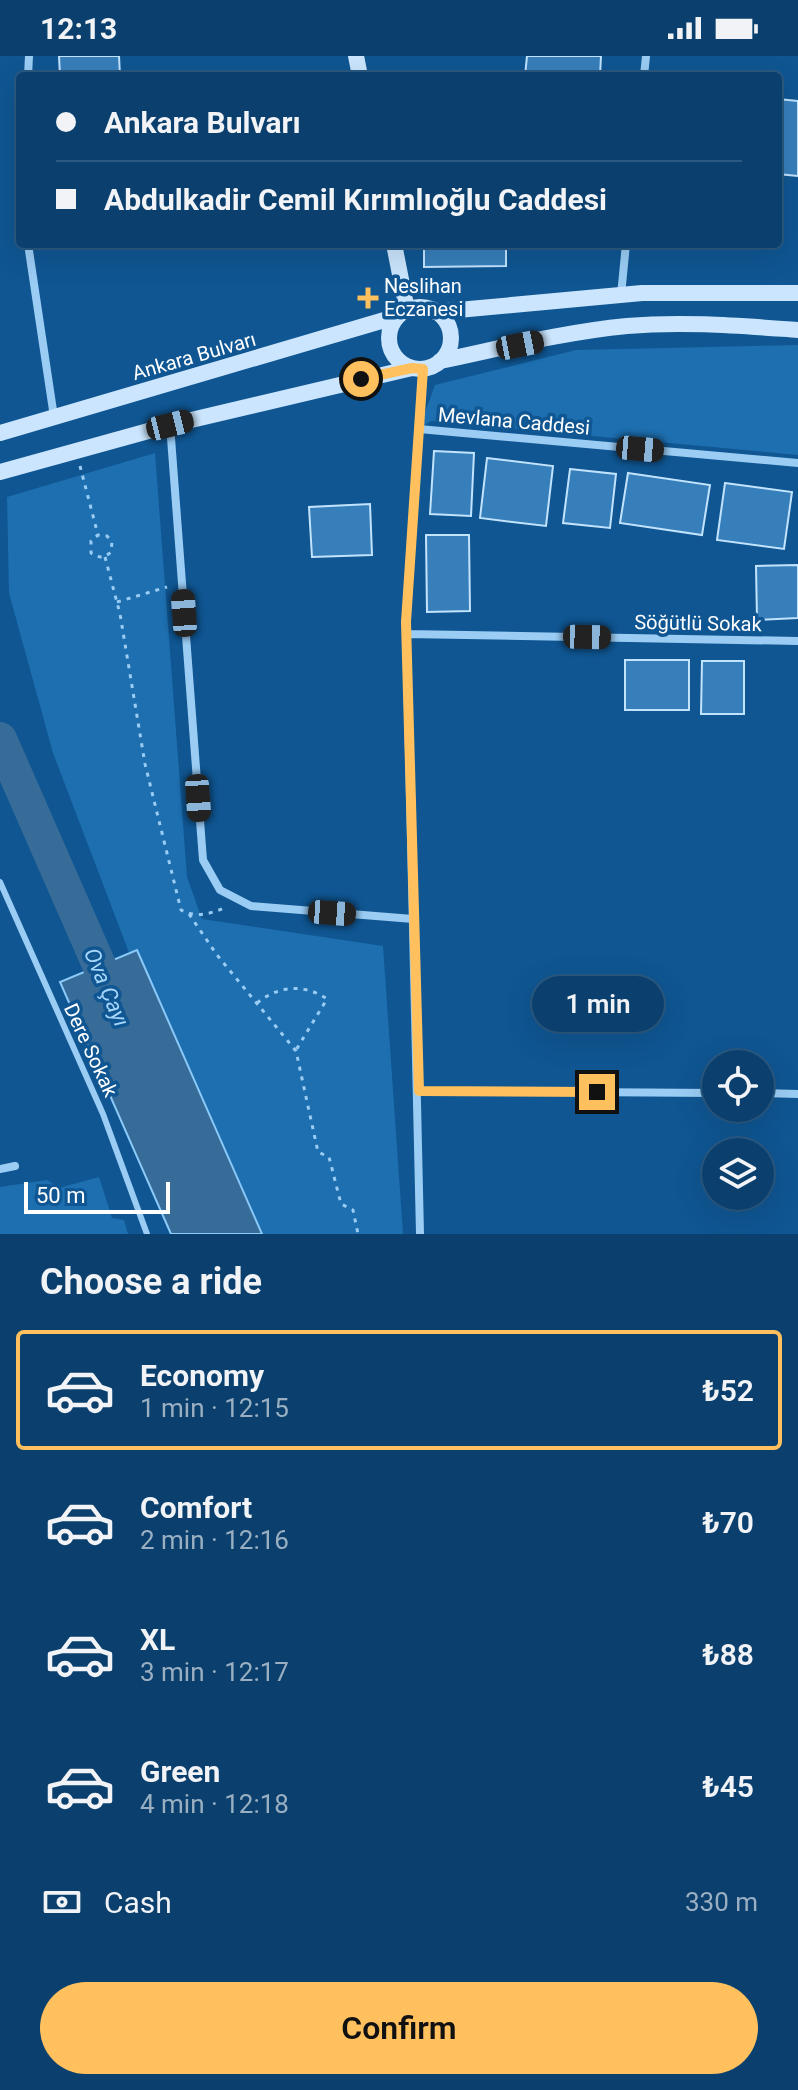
<!DOCTYPE html>
<html lang="en">
<head>
<meta charset="utf-8">
<style>
  body { margin:0; font-family:Roboto,sans-serif; background:#194b76; color:#f1f3f6; height:100vh; display:flex; flex-direction:column; font-size:30px; white-space:nowrap }
  * { box-sizing:border-box; margin:0 }
  p { font-size:26px; color:#9aafc2 }
  .icon { flex:none; width:44px; height:44px; fill:none; stroke:currentColor; stroke-width:2; stroke-linecap:round; stroke-linejoin:round }
  .map { position:relative; height:1178px; overflow:hidden }
  .details { display:flex; flex-direction:column; background:#0b406e; flex:1 }
  .details>* { flex:none }
  .guide { position:absolute; left:16px; top:16px; width:766px; height:176px; border-radius:8px; box-shadow:0 8px 32px #0002,0 0 0 2px #2b5981; display:grid; align-content:center; height:176px; padding:0 40px; background:#0b406e }
  .tools { position:absolute; left:702px; top:994px; display:grid; gap:16px }
  .tools a { display:grid; place-items:center; width:72px; height:72px; border-radius:50%; background:#0b406e; box-shadow:0 8px 32px #0002,0 0 0 2px #2b5981; font-size:40px }
  .scale { position:absolute; left:24px; bottom:20px; width:146px; box-sizing:border-box; padding-left:8px; border:4px solid #fff; border-top:0; font-size:22px; line-height:28px; white-space:nowrap; color:#fff; -webkit-text-stroke:6px #0f5692; paint-order:stroke }
  .end { position:absolute; width:36px; height:36px; margin:-18px; border:10px solid #ffc05d; background:#111; box-shadow:0 0 0 4px #111 }
  .from { border-radius:50% }
  .bubble { position:absolute; height:56px; border-radius:28px; background:#0b406e; box-shadow:0 8px 32px #0002,0 0 0 2px #2b5981; font-size:26px; font-weight:600; line-height:56px; text-align:center }
  .car { position:absolute; width:24px; height:48px; margin:-24px -12px; border-radius:10px; box-shadow:0 0 6px 2px #0007; background:linear-gradient(#222 24%,#8ab4d8 0 40%,#222 0 76%,#8ab4d8 0 86%,#222 0) }
  .guide b { display:flex; align-items:center; gap:28px; height:76px; font-size:30px }
  .guide b+b { border-top:2px solid #2b5981 }
  .guide i { width:20px; height:20px; background:#f1f3f6 }
  ul { padding:0; list-style:none }
  li { display:flex; align-items:center; gap:24px; height:120px; margin:0 16px 12px; padding:0 24px; border:4px solid transparent; border-radius:8px }
  li div { flex:1 }
  li b { display:block; font-size:30px }
  li em { font-style:normal; font-weight:600 }
  li.current { border-color:#ffc05d }
  li>.icon { width:72px; height:72px; stroke-width:1.5 }
  h2 { padding:0 40px; font-size:36px; line-height:96px }
  .pay { display:flex; align-items:center; gap:20px; height:88px; padding:0 40px; font-size:30px }
  .pay p { margin-inline-start:auto }
  .button { display:flex; gap:16px; margin-top:auto; padding:16px 40px }
  .button a { flex:1; height:92px; border-radius:48px; background:#ffc05d; color:#111; font-size:32px; font-weight:600; line-height:92px; text-align:center }
  .status { display:flex; justify-content:space-between; align-items:center; height:56px; padding:0 40px; background:#0b406e; direction:ltr }
  .status svg { height:22px; fill:currentColor }
  .map>svg:first-child { display:block }
  .green { fill:#1d6fb0 }
  .water { fill:#376c98; stroke:#8bc9f8; stroke-width:2 }
  .lines { fill:none; stroke-linecap:round; stroke-linejoin:round }
  .river { stroke:#376c98; stroke-width:34 }
  .building { fill:#377fbb; stroke:#c2e3fe; stroke-width:2 }
  .path { stroke:#9accf4; stroke-width:3; stroke-dasharray:4 6; stroke-linecap:butt }
  .lane { stroke:#9accf4; stroke-width:6 }
  .street { stroke:#9accf4; stroke-width:8 }
  .secondary { stroke:#cae5fd; stroke-width:16 }
  .route { stroke:#ffc05d; stroke-width:10 }
  .poi-dot { fill:#ffc05d; stroke:#0f5692; stroke-width:3 }
  .labels { text-anchor:middle; stroke-width:7; stroke-linejoin:round; paint-order:stroke }
  .poi-label { font-size:20px; fill:#fff; stroke:#0f5692; text-anchor:start }
  .street-label { font-size:20px; fill:#fff; stroke:#0f5692 }
  .water-label { font-size:22px; font-style:italic; fill:#a6d6fb; stroke:#0f5692 }
</style>
</head>
<body>
<div class="status"><b>12:13</b><svg viewBox="0 0 49 12"><path d="M0 12V9h3v3zM5 12V6h3v6zM10 12V3h3v9zM15 12V0h3v12zM26 1h20v11H26zM47 4h2v5h-2z"/></svg></div>
<div class="map">
<svg width="798" height="1178" viewBox="0 0 798 1178">
  <rect width="100%" height="100%" fill="#0f5692"/>
  <path class="green" d="M 798,289 L 798,399 L 431,365 L 419,373 L 435,329 L 576,294 Z
    M 155,397 L 187,821 L 202,863 L 383,890 L 403,1178 L 254,1178 L 138,920 L 53,697 L 9,537 L 7,441 Z
    M 99,1121 L 112,1162 L 124,1164 L 128,1178 L 0,1178 L 0,1131 L 47,1124 L 59,1132 Z"/>
  <path class="water" d="M 137,894 L 262,1178 L 171,1178 L 60,926 Z"/>
  <g class="lines">
    <path class="river" d="M 0,683 L 117,950"/>
  </g>
  <path class="building" d="M 59,0 L 119,0 L 120,20 L 60,20 Z
    M 527,0 L 601,0 L 600,20 L 525,20 Z
    M 778,43 L 798,45 L 798,120 L 778,118 Z
    M 424,188 L 506,188 L 506,210 L 424,211 Z
    M 434,395 L 474,397 L 471,460 L 430,458 Z
    M 487,402 L 553,410 L 546,470 L 480,462 Z
    M 570,413 L 616,418 L 610,472 L 563,467 Z
    M 628,417 L 710,429 L 702,479 L 620,467 Z
    M 725,427 L 792,436 L 784,493 L 717,484 Z
    M 370,448 L 372,499 L 312,501 L 309,451 Z
    M 426,479 L 469,479 L 470,555 L 427,556 Z
    M 798,509 L 798,562 L 757,564 L 756,510 Z
    M 625,604 L 689,604 L 689,654 L 625,654 Z
    M 702,605 L 744,605 L 744,658 L 701,658 Z"/>
  <g class="lines">
    <path class="path" d="M 80,410 L 98,479 L 91,485 L 91,497 C 99,502 103,503 111,496 L 112,486 L 107,480 L 98,479
      M 105,501 L 120,558 L 145,708 L 181,854 C 195,862 211,858 226,851
      M 117,546 L 167,531
      M 189,858 L 217,899 L 296,995 L 318,1096 L 329,1101 L 341,1148 L 353,1154 L 358,1178
      M 257,947 C 278,930 304,927 327,943 L 296,994"/>
    <path class="lane" d="M 0,826 L 103,1058 L 147,1178"/>
    <path class="street" d="M 28,20 L 29,0
      M 644,20 L 646,0
      M 28,188 L 54,361
      M 621,239 L 626,188
      M 170,369 L 203,804 L 220,834 L 251,850 L 413,863
      M 419,373 L 798,407
      M 406,578 L 798,585
      M 419,1035 L 716,1037
      M 760,1037 L 798,1038
      M 0,1113 L 15,1110
      M 420,1178 L 406,566 L 423,313"/>
    <path class="secondary" d="M 356,0 L 360,20
      M 394,188 L 407,254
      M389 282a31 31 0 1 1 62 0a31 31 0 1 1-62 0Z
      M 436,256 L 642,237 L 798,237
      M 440,305 C 502,292 564,276 627,270 C 684,265 741,270 798,274
      M 0,377 L 398,260
      M 0,416 L 170,369 L 412,312"/>
  </g>
  <g class="lines">
    <path class="route" d="M 361,323 L 412,312 L 423,313 L 406,566 L 419,1035 L 597,1036"/>
  </g>
  <path class="poi-dot" d="M364 230h8v8h8v8h-8v8h-8v-8h-8v-8h8z"/>
  <g class="labels">
    <g class="poi-label">
      <text x="384" y="237">Neslihan<tspan x="384" dy="23">Eczanesi</tspan></text>
    </g>
    <g class="street-label">
      <text transform="translate(194 300) rotate(-16)" y="7">Ankara Bulvarı</text>
      <text transform="translate(514 365) rotate(5)" y="7">Mevlana Caddesi</text>
      <text transform="translate(698 567) rotate(1)" y="7">Söğütlü Sokak</text>
      <text transform="translate(91 994) rotate(65)" y="7">Dere Sokak</text>
    </g>
    <g class="water-label">
      <text transform="translate(107 931) rotate(67)" y="8">Ova Çayı</text>
    </g>
  </g>
</svg>
<div class="tools">
<a><svg class="icon" aria-label="locate" viewBox="0 0 24 24"><circle cx="12" cy="12" r="6"/><path d="M12 2v4M12 18v4M2 12h4M18 12h4"/></svg></a>
<a><svg class="icon" aria-label="layers" viewBox="0 0 24 24"><path d="M12 4l9 5-9 5-9-5zM3 14l9 5 9-5"/></svg></a>
</div>
<div class="scale">50 m</div>
<i class="end from" style="left:361px;top:323px"></i>
<i class="end" style="left:597px;top:1036px"></i>
<div class="bubble" style="left:532px;top:920px;width:132px">1 min</div>
<i class="car" style="left:520px;top:289px;rotate:79deg"></i>
<i class="car" style="left:170px;top:369px;rotate:76deg"></i>
<i class="car" style="left:640px;top:393px;rotate:95deg"></i>
<i class="car" style="left:184px;top:557px;rotate:356deg"></i>
<i class="car" style="left:587px;top:581px;rotate:91deg"></i>
<i class="car" style="left:198px;top:742px;rotate:176deg"></i>
<i class="car" style="left:332px;top:857px;rotate:94deg"></i>
<div class="guide">
<b><i class="from"></i>Ankara Bulvarı</b>
<b><i></i>Abdulkadir Cemil Kırımlıoğlu Caddesi</b>
</div>
</div>
<section class="details">
<h2>Choose a ride</h2>
<ul>
<li class="current"><svg class="icon" aria-label="car" viewBox="0 0 24 24"><path d="M5 17H2v-5l4-1 3-4h7l3 4 3 1v5h-3M9 17h6M6 11h13"/><circle cx="7" cy="17" r="2"/><circle cx="17" cy="17" r="2"/></svg><div><b>Economy</b><p>1 min · 12:15</p></div><em>₺52</em></li>
<li><svg class="icon" aria-label="car" viewBox="0 0 24 24"><path d="M5 17H2v-5l4-1 3-4h7l3 4 3 1v5h-3M9 17h6M6 11h13"/><circle cx="7" cy="17" r="2"/><circle cx="17" cy="17" r="2"/></svg><div><b>Comfort</b><p>2 min · 12:16</p></div><em>₺70</em></li>
<li><svg class="icon" aria-label="car" viewBox="0 0 24 24"><path d="M5 17H2v-5l4-1 3-4h7l3 4 3 1v5h-3M9 17h6M6 11h13"/><circle cx="7" cy="17" r="2"/><circle cx="17" cy="17" r="2"/></svg><div><b>XL</b><p>3 min · 12:17</p></div><em>₺88</em></li>
<li><svg class="icon" aria-label="car" viewBox="0 0 24 24"><path d="M5 17H2v-5l4-1 3-4h7l3 4 3 1v5h-3M9 17h6M6 11h13"/><circle cx="7" cy="17" r="2"/><circle cx="17" cy="17" r="2"/></svg><div><b>Green</b><p>4 min · 12:18</p></div><em>₺45</em></li>
</ul>
<div class="pay"><svg class="icon" aria-label="cash" viewBox="0 0 24 24"><path d="M3 7h18v10H3z"/><circle cx="12" cy="12" r="2"/></svg>Cash<p>330 m</p></div>
<div class="button"><a>Confirm</a></div>
</section>
</body>
</html>
